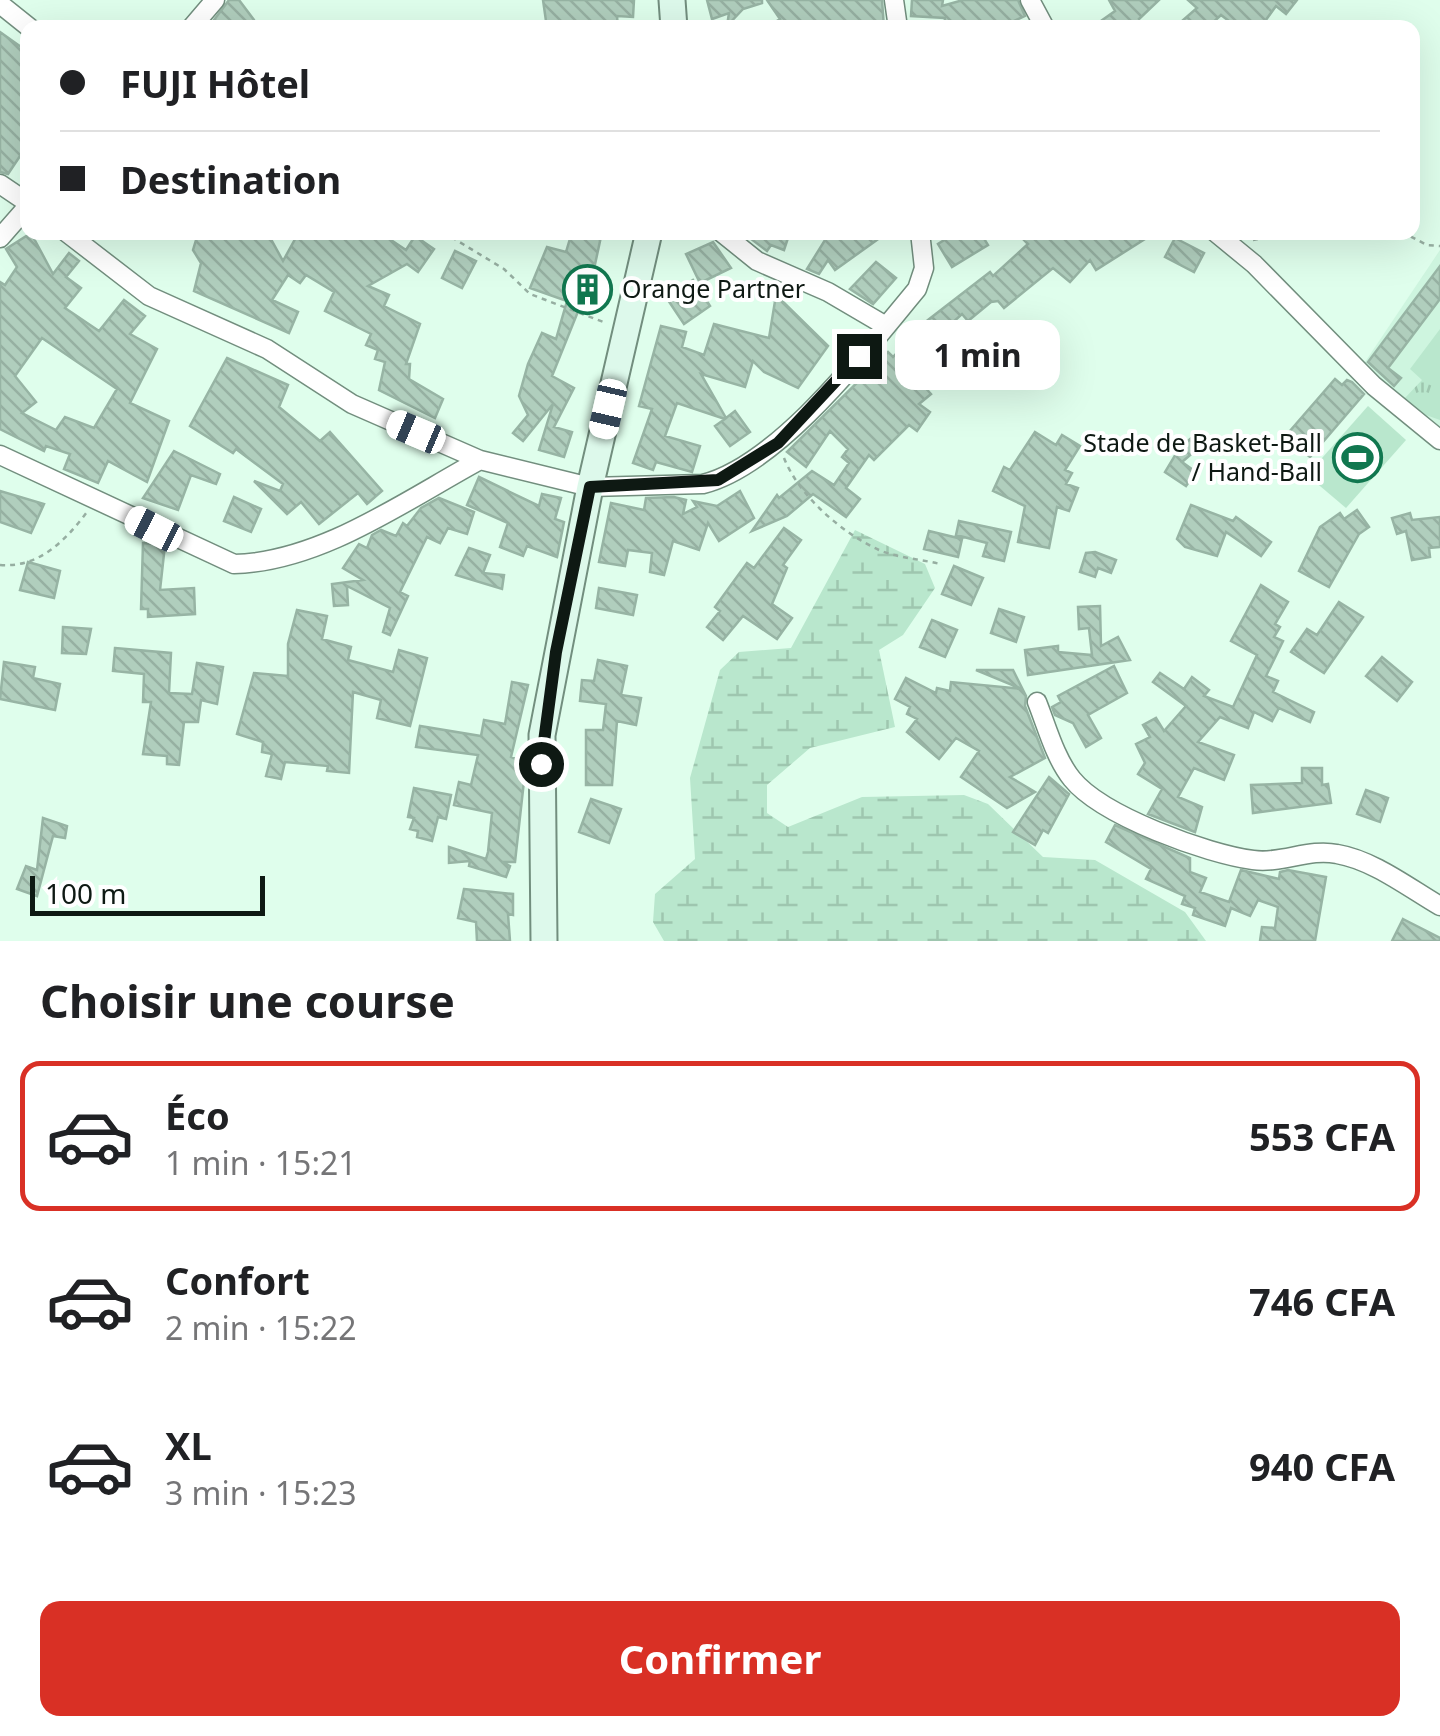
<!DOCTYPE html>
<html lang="fr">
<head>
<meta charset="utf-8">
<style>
  body { margin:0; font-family:"Noto Sans",sans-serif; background:#f6f6f6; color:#202124; height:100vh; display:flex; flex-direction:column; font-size:38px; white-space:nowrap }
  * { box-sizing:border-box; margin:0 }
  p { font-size:32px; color:#757577 }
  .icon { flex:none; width:55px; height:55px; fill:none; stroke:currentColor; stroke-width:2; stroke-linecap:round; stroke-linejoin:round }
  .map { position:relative; height:941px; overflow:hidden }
  .side { display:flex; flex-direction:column; background:#fff; flex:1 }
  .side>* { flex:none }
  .banner { position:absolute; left:20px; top:20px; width:1400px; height:220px; border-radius:20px; box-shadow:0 10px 40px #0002; display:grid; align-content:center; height:220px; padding:0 40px; background:#fff }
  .scale { position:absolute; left:30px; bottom:25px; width:235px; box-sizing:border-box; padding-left:10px; border:5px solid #0e1913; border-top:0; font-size:28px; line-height:35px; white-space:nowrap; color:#0e1913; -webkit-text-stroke:8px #fff; paint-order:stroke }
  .end { position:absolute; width:45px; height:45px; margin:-22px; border:12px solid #0e1913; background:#fff; box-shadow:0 0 0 5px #fff }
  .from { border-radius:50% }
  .bubble { position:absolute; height:70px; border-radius:20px; background:#fff; box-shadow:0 10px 40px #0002; font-size:32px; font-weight:700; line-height:70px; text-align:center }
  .car { position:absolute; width:30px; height:60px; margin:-30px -15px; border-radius:12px; box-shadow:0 0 8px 2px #0007; background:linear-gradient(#fff 24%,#345 0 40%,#fff 0 76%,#345 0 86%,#fff 0) }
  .banner b { display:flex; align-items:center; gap:35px; height:95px; font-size:38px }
  .banner b+b { border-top:2px solid #e0e0e0 }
  .banner i { width:25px; height:25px; background:#202124 }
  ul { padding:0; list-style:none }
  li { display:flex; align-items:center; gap:30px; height:150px; margin:0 20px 15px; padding:0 20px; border:5px solid transparent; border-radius:20px }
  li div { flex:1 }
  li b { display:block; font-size:38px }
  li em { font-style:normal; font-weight:700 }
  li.on { border-color:#d93025 }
  li>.icon { width:90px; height:90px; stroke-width:1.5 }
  h2 { padding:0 40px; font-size:45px; line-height:120px }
  .button { display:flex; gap:20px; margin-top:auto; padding:20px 40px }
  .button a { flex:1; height:115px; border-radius:20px; background:#d93025; color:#fff; font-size:40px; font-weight:700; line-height:115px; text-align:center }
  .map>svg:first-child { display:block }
  .built { fill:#cef5df }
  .grass { fill:#b9e7cd }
  .wetland { fill:url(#wetland-marsh) }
  .park { fill:url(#park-tufts) }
  .building { fill:url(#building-back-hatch); stroke:#97b4a4; stroke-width:2.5; fill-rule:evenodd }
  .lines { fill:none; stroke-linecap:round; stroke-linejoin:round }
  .minor-casing { stroke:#728e7e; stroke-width:21 }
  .secondary-casing { stroke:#728e7e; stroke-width:29 }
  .path { stroke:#96aea1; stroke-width:2.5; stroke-dasharray:5 5; stroke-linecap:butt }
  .minor { stroke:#fff; stroke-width:18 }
  .secondary { stroke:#ddf9eb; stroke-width:25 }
  .route { stroke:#0e1913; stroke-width:12 }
  .labels { text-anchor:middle; stroke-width:8; stroke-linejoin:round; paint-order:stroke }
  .poi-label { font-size:25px; fill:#0e1913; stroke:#fff; text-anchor:start }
</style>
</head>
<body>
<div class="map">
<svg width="1440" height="941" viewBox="0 0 1440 941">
  <defs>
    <pattern id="wetland-marsh" width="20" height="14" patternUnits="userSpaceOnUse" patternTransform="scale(2.5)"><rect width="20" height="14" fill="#b9e7cd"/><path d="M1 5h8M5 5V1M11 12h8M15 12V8" fill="none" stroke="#9ec6af"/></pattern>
    <pattern id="park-tufts" width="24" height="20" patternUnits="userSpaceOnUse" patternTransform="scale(2.5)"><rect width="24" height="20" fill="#b9e7cd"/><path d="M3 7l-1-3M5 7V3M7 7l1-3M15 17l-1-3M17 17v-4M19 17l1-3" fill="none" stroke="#9ec6af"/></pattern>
    <pattern id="building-back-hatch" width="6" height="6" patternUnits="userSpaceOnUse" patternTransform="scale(2.5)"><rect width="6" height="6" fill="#b0cebd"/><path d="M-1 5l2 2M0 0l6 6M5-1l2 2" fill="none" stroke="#96b0a2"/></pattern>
  </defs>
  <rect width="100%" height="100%" fill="#dffeec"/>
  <path class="built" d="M 1440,250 L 1440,433 L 1361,368 Z"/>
  <path class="grass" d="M 1368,406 L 1406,440 L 1346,508 L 1307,475 Z"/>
  <path class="wetland" d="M 855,530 L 925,564 L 935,588 L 903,635 L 879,650 L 895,727 L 810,748 L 767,785 L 767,813 L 788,827 L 862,797 L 964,795 L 988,804 L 1043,857 L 1095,860 L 1185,912 L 1206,941 L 664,941 L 653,922 L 655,894 L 695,859 L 690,778 L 720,670 L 739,652 L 791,648 Z"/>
  <path class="park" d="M 1440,329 L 1440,420 L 1403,407 L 1404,399 L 1422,380 L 1410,369 Z"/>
  <path class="building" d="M 229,0 L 239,0 L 260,28 L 208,28 Z
    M 543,0 L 634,0 L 633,17 L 617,16 L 618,28 L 547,28 Z
    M 707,0 L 762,0 L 762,3 L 743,9 L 727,26 L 729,13 L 712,19 Z
    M 767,0 L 882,0 L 884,28 L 766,28 L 780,19 Z
    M 912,0 L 943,0 L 942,6 L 963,0 L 1018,0 L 1025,16 L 999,28 L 944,28 L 945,18 L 911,16 Z
    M 1109,0 L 1159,0 L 1139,19 L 1146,28 L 1091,28 L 1115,11 Z
    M 1188,0 L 1297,0 L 1286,14 L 1276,6 L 1260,28 L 1238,28 L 1221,15 L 1207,28 L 1174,28 L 1197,8 Z
    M 0,32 L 28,52 L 28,144 L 8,174 L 0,172 Z
    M 210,232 L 267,232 L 283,261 L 299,232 L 379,232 L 406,250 L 415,236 L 434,249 L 418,272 L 407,264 L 368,286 L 389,295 L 384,306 L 420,324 L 406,364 L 410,364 L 409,379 L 443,399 L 435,418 L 379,390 L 385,362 L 375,359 L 378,350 L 366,345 L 371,334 L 325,311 L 334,292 L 306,275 L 300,283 L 288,275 L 272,300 L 298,312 L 289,333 L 194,291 L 201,263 L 193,250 L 196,240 Z
    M 572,232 L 602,232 L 586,306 L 581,304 L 552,376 L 574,388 L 554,427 L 572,432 L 564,457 L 539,450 L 553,404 L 523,441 L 513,433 L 528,415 L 519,396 L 528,364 L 542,333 L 556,339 L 567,301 L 530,288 L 547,247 L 566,252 Z
    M 742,232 L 790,232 L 784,250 L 771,245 L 767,251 Z
    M 830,232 L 888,232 L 835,270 L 828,260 L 819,274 L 807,269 Z
    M 957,232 L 980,232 L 988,245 L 952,267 L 938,244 Z
    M 1032,232 L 1156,232 L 1096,270 L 1090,260 L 1070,282 L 1053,268 L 1004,308 L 998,301 L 991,302 L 968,321 L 962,314 L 940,334 L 928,320 L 990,272 L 993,276 L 1028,244 L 1024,240 Z
    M 31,233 L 53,274 L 69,253 L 79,261 L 66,277 L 81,288 L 65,308 L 99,331 L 124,300 L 145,316 L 130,334 L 157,349 L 130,403 L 169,421 L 147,482 L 108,461 L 98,483 L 64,469 L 70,454 L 46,446 L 44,451 L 0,429 L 0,282 L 5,285 L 17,267 L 6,249 ZM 42,338 L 117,389 L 94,428 L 65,417 L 56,430 L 22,413 L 36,402 L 15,376 Z
    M 1175,238 L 1204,253 L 1194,272 L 1165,257 Z
    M 713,242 L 731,268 L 700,283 L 686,254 Z
    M 455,251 L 476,261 L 462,288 L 442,278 Z
    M 876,262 L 896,278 L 873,304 L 850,289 Z
    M 1440,266 L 1440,299 L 1388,368 L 1401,378 L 1394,386 L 1368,362 Z
    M 693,280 L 710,306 L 684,324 L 666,297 Z
    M 776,295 L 828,346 L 798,388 L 764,372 L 753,361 L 745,387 L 701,374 L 726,418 L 735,411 L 750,432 L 730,446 L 715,426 L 725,419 L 677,403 L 665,436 L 700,446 L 692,472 L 656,462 L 653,470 L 633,463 L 652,409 L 639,406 L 661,326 L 686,332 L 682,347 L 704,355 L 714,324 L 769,338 Z
    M 933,327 L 972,375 L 960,385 L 935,354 L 914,375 L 931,394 L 919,404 L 930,412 L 917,431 L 909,425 L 874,460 L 869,455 L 846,488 L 860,499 L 846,517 L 813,494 L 787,516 L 752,531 L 777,495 L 779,498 L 812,471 L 834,485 L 849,463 L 842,457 L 848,449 L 830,431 L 806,467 L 787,452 L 888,352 L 893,357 L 907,342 L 913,348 Z
    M 227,358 L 288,385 L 279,407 L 320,441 L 330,432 L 382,491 L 367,504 L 358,493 L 319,524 L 301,502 L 287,514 L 254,481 L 280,491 L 283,484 L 236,449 L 233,453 L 190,426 Z
    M 1335,379 L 1342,385 L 1347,380 L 1352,382 L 1364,394 L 1310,457 L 1293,443 L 1297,438 L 1289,432 Z
    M 1035,432 L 1056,445 L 1062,435 L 1080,446 L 1065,470 L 1072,473 L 1066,484 L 1078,488 L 1069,511 L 1057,507 L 1049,548 L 1018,542 L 1025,506 L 993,491 L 1004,467 L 1010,470 Z
    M 1194,436 L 1202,445 L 1182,462 L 1196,472 L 1186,486 L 1165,472 L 1180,447 Z
    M 174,451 L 220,474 L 216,484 L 191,475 L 178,510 L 143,498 Z
    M 479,477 L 539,506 L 542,494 L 561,498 L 555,519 L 564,522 L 557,557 L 527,546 L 523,556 L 500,547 L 508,523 L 467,505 Z
    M 0,491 L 44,504 L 31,533 L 0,522 Z
    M 740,491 L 754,518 L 719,541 L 708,523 L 699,550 L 673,541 L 664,575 L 650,572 L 652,553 L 628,550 L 625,566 L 599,562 L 611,503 L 644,510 L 646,498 L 674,497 L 686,500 L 683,514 L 697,507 L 693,501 L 717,506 Z
    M 234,497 L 261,509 L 251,532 L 224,521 Z
    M 439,498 L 474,512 L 467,534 L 448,528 L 440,543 L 427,537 L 400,592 L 408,596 L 390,635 L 383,632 L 390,608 L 347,586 L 348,605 L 334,606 L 332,584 L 363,580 L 343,568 L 359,544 L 367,548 L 372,535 L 381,530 L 396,536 L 403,523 L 407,526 L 421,508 Z
    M 1191,505 L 1233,521 L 1236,517 L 1271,542 L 1261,556 L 1226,532 L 1217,556 L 1185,547 L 1177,539 Z
    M 1357,510 L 1369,527 L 1359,534 L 1329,587 L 1299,571 L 1320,527 L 1340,513 L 1344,519 Z
    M 1410,513 L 1412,520 L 1440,517 L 1440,547 L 1429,548 L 1430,557 L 1412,560 L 1406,531 L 1397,534 L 1392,518 Z
    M 959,521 L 1011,532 L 1004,561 L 983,556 L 987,543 L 956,535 Z
    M 784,528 L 801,540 L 783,565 L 787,568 L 772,604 L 792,618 L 777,639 L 743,616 L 723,640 L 707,627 L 720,611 L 715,607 L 747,563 L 754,568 Z
    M 929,531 L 962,539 L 958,557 L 924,549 Z
    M 143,543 L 165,545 L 160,590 L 194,588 L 195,614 L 148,617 L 148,609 L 141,609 Z
    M 469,548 L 490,555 L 483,573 L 504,575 L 502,589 L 456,575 Z
    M 1095,552 L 1116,560 L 1111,573 L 1098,568 L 1095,577 L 1080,572 L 1086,553 Z
    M 28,562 L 60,571 L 54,598 L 20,590 Z
    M 954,566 L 983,578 L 971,605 L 942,594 Z
    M 1261,585 L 1288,602 L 1275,624 L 1280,627 L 1274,637 L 1283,641 L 1266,676 L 1278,681 L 1273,692 L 1314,712 L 1310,722 L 1279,708 L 1272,721 L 1254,712 L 1248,728 L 1220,717 L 1198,742 L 1234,755 L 1224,780 L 1194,768 L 1178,797 L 1202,807 L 1195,832 L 1148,814 L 1162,789 L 1138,774 L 1145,763 L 1136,744 L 1150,737 L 1143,725 L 1156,718 L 1164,731 L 1186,706 L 1153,682 L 1160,673 L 1184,689 L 1192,677 L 1209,690 L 1204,696 L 1233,707 L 1257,655 L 1231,641 Z
    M 599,588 L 637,595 L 633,615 L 596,608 Z
    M 1339,602 L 1363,617 L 1324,673 L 1291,652 L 1307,629 L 1317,635 Z
    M 1100,606 L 1101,646 L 1118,637 L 1130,660 L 1028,675 L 1025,650 L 1058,646 L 1058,652 L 1092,655 L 1089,628 L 1079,629 L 1078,607 Z
    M 999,609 L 1024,617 L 1016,642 L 991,633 Z
    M 297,610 L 327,616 L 322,639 L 351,647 L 348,660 L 393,672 L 399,650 L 427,658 L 410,726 L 377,718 L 381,700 L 353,692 L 349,773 L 327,771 L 328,766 L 285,762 L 281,779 L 266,776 L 272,754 L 262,752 L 263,742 L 237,734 L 254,673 L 288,676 L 288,644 Z
    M 932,620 L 957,630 L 945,657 L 920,647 Z
    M 63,627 L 91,629 L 86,654 L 62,653 Z
    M 115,648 L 171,653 L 169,693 L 192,694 L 197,663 L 223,667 L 217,704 L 201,700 L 198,722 L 184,722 L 179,765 L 167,764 L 167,756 L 143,754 L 151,702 L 143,702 L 144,674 L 113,671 Z
    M 1382,657 L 1412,682 L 1397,701 L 1366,676 Z
    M 598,660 L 627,666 L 621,695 L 641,698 L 636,725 L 617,721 L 612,785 L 586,785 L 586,730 L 603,730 L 606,704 L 580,701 L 582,680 L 594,681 Z
    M 4,662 L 35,667 L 33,678 L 60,684 L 55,710 L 0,699 Z
    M 1114,666 L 1127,693 L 1088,715 L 1101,738 L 1086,747 L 1073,723 L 1055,715 L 1052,707 L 1061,702 L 1058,696 Z
    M 976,670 L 1013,670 L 1026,696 L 1025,706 L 1045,758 L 1010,777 L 1035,792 L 1007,808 L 961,777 L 979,751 L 956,738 L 939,759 L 907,732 L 917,719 L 907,714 L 910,707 L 895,699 L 906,678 L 936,693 L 937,688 L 950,691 L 951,682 L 1022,689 Z
    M 512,682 L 528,685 L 511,757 L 526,763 L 515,862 L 502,862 L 510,866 L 506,877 L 469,866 L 470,861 L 449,863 L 449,847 L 486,859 L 488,852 L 492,813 L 454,805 L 459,782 L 471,785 L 478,755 L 416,747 L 420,726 L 481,736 L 484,720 L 505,724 Z
    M 1302,768 L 1322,768 L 1322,785 L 1328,784 L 1331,803 L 1253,813 L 1251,785 L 1302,783 Z
    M 1049,777 L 1069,794 L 1048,833 L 1043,830 L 1035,845 L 1013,832 Z
    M 414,788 L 451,795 L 446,819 L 438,817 L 432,841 L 417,837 L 418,831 L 410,829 L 414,818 L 408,817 Z
    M 1366,790 L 1388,798 L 1380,822 L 1357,814 Z
    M 591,799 L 621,809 L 609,843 L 579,832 Z
    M 43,818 L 67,826 L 65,838 L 53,836 L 37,896 L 17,889 L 26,866 L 37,870 Z
    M 1115,825 L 1190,858 L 1190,872 L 1206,878 L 1200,892 L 1229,902 L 1241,870 L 1279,879 L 1280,872 L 1288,870 L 1326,877 L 1315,941 L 1260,941 L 1262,927 L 1275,928 L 1278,907 L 1258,900 L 1250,916 L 1231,908 L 1225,926 L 1193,915 L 1195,908 L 1182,904 L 1185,896 L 1146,879 L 1151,869 L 1106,842 Z
    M 464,889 L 513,894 L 513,915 L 508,914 L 510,941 L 477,941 L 476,922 L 458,918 Z
    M 1403,919 L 1440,938 L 1440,941 L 1392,941 Z"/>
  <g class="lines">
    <defs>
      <path id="minor" d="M 894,0 L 898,28
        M 1030,0 L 1045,28
        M 0,4 L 30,28
        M 191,28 L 215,0
        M 0,184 L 28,203
        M 66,232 L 149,296 L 267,349 L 352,404 L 480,460 L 590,487 L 703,484 C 779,465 867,349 917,289 L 924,268 L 920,232
        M 721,232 L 757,261 L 828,292 L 886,326
        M 1215,232 L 1254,264 L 1374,386 L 1440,440
        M 0,238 L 28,206
        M 0,455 L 234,564 C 321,562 406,500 480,460
        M 1037,702 C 1047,727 1055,758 1072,779 C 1102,816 1207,854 1253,860 C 1282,864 1309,848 1337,854 C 1373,860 1409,888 1440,906"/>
      <path id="secondary" d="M 672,0 L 674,28
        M 544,941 L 542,735 L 590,487 L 649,232"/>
    </defs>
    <use href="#minor" class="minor-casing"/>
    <use href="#secondary" class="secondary-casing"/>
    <path class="path" d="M 443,232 L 504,269 L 530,294 L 606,323
      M 1402,232 L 1427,245 L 1440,246
      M 1253,240 L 1289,232
      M 784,458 C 799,496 842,533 879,550 C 898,558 920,559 940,564
      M 0,565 C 39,568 65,541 87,512"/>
    <use href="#minor" class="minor"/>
    <use href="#secondary" class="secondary"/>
  </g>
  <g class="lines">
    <path class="route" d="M 541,764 L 556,652 L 590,487 L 718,480 L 778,443 L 859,356"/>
  </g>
  <defs>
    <symbol id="building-ring" viewBox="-11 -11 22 22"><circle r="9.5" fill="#fff" stroke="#11774f" stroke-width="1.5"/><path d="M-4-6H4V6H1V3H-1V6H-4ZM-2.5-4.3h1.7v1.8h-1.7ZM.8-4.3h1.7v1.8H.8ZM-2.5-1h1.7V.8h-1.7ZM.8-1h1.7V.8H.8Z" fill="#11774f"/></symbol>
    <symbol id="stadium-ring" viewBox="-11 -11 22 22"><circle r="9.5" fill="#fff" stroke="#11774f" stroke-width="1.5"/><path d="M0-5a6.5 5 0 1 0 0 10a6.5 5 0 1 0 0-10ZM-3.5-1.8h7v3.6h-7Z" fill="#11774f"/></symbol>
  </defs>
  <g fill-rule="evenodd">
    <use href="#building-ring" x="560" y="262" width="55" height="55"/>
    <use href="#stadium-ring" x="1330" y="430" width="55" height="55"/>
  </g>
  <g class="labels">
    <g class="poi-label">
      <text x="622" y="298">Orange Partner</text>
      <text x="1322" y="452" text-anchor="end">Stade de Basket-Ball<tspan x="1322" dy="29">/ Hand-Ball</tspan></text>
    </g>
  </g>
</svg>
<div class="scale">100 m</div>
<i class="end from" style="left:541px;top:764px"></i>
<i class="end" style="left:859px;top:356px"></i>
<div class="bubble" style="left:895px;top:320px;width:165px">1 min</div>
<i class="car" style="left:608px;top:409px;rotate:193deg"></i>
<i class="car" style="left:416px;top:432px;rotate:293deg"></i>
<i class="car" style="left:154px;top:529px;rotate:297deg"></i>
<div class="banner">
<b><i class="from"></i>FUJI Hôtel</b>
<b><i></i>Destination</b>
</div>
</div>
<section class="side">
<h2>Choisir une course</h2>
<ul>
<li class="on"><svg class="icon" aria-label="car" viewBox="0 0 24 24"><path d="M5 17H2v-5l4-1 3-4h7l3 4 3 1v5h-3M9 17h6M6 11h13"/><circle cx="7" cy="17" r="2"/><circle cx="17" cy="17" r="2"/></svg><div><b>Éco</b><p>1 min · 15:21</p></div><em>553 CFA</em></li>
<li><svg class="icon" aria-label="car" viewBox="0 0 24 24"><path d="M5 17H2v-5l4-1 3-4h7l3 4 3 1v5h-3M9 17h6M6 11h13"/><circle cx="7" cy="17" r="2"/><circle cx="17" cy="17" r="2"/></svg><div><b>Confort</b><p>2 min · 15:22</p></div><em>746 CFA</em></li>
<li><svg class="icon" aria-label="car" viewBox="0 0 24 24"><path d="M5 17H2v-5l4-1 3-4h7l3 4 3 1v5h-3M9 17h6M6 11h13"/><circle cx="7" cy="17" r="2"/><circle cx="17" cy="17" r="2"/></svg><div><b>XL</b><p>3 min · 15:23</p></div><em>940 CFA</em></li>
</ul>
<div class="button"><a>Confirmer</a></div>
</section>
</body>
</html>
